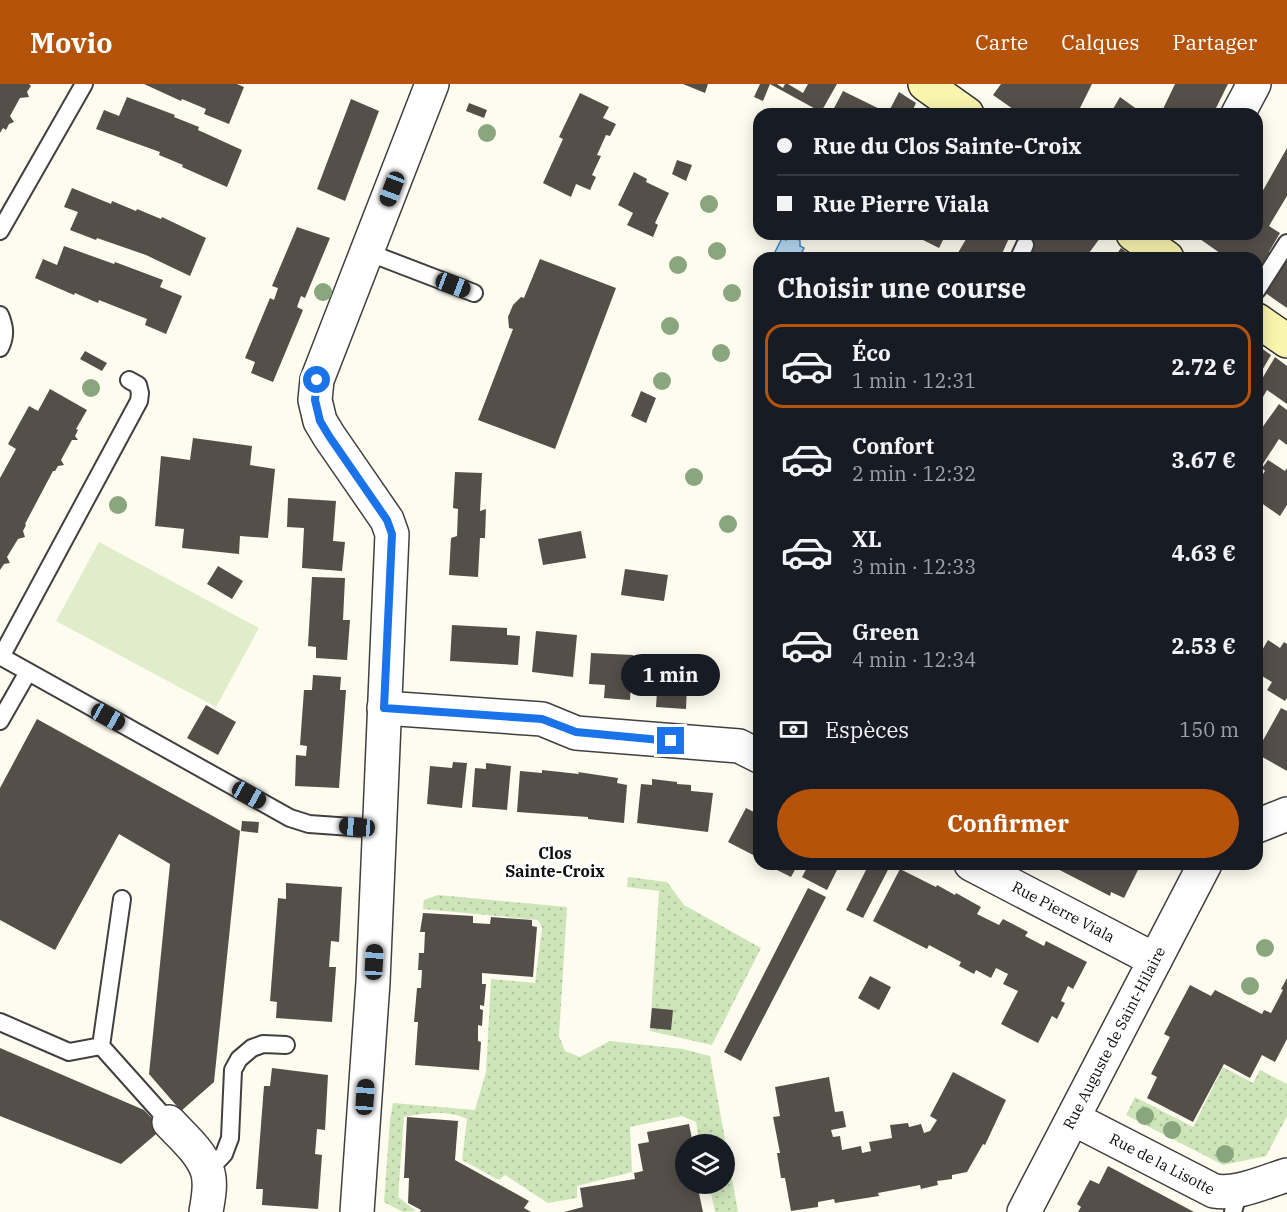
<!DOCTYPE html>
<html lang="fr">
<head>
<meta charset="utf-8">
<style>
  body { margin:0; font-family:"IBM Plex Serif",serif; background:#242831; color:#f1f3f6; height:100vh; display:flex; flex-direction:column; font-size:22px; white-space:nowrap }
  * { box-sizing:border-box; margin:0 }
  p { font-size:20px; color:#9ea1a6 }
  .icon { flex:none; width:33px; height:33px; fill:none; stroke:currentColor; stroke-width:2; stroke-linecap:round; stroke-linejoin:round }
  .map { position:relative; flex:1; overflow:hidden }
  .sheet { position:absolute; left:753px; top:168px; width:510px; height:618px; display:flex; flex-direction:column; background:#171b24; border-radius:18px; box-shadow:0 3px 15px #0003 }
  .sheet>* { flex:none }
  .hud { position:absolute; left:753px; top:24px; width:510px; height:132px; border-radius:18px; box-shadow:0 3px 15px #0003; display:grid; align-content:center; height:132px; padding:0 24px; background:#171b24 }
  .fabs { position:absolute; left:675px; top:1050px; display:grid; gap:12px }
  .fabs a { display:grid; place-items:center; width:60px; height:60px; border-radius:50%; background:#171b24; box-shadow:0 3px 15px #0003; font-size:30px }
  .end { position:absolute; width:27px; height:27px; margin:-14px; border:8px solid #1a73e8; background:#fff; box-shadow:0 0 0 3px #fff }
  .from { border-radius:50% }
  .bubble { position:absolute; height:42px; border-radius:21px; background:#171b24; box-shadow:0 3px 15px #0003; font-size:20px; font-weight:700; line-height:42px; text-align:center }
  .car { position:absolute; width:18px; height:36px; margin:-18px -9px; border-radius:8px; box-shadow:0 0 4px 2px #0007; background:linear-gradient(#222 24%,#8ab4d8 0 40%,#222 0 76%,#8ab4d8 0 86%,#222 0) }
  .hud b { display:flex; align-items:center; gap:21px; height:57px; font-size:22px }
  .hud b+b { border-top:2px solid #363941 }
  .hud i { width:15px; height:15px; background:#f1f3f6 }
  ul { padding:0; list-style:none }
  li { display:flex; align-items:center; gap:18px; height:84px; margin:0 12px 9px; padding:0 12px; border:3px solid transparent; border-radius:18px }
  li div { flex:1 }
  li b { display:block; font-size:22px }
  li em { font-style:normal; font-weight:700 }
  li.selected { border-color:#b45309 }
  li>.icon { width:54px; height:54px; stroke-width:1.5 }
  h2 { padding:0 24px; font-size:27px; line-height:72px }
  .pay { display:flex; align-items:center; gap:15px; height:66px; padding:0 24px; font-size:22px }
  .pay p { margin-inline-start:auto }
  .button { display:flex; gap:12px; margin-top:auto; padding:12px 24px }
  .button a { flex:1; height:69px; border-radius:36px; background:#b45309; color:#fff; font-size:24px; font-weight:700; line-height:69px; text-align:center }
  header { display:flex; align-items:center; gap:36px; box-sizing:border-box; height:84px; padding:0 30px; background:#b45309; color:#fff }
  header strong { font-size:28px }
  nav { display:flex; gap:33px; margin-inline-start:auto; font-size:21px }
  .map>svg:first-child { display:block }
  .grass { fill:url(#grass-dots) }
  .pitch { fill:#e0edcb }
  .water { fill:#b6d8f1; stroke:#4388c3; stroke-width:1.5 }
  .building { fill:#554f4a }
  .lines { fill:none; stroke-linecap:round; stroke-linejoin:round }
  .lane-casing { stroke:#404040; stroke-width:20 }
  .street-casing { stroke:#404040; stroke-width:36 }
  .secondary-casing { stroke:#2f2f2f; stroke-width:36 }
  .lane { stroke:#fff; stroke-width:16 }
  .street { stroke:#fff; stroke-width:33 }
  .secondary { stroke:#f9f5ae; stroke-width:33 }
  .tree { fill:#8aa67e }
  .route { stroke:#1a73e8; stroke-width:8 }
  .labels { text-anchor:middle; stroke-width:6; stroke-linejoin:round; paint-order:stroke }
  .street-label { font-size:15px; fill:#0d0d0d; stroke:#fff }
  .neighbourhood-label { font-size:16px; font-weight:bold; fill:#0d0d0d; stroke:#fff }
</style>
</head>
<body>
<header>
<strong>Movio</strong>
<nav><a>Carte</a><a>Calques</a><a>Partager</a></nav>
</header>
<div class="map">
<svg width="1287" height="1128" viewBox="0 0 1287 1128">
  <defs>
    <pattern id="grass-dots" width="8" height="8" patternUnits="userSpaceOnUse" patternTransform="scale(1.5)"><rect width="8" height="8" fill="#cee5ba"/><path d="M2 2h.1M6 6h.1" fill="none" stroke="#b0c39f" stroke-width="1.8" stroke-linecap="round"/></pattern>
  </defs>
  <rect width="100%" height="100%" fill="#fefcee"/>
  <path class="grass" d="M 628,793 L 667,798 L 684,821 L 761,864 L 712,961 L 650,947 L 659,807 L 627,803 Z
    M 438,811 L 567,823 L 559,952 L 565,967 L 580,973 L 610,957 L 683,965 L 710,972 L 738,1128 L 715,1128 L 709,1100 L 724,1100 L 724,1060 L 700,1060 L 696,1038 L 682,1032 L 630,1043 L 632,1088 L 577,1102 L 577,1114 L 548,1119 L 505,1091 L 499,1096 L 462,1076 L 467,1035 C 448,1026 424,1029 404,1033 L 398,1113 L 416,1127 L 403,1128 L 384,1118 L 390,1036 L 393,1019 L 475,1026 L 486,988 L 491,895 L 535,899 L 542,844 L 538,836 L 423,825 L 424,816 Z
    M 1223,983 L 1253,999 L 1260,986 L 1287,1000 L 1287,1032 L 1266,1072 L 1223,1081 L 1126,1031 L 1135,1013 L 1193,1043 Z"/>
  <path class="pitch" d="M 99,458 L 259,544 L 216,623 L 56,537 Z"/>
  <path class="water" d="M 790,153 L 796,153 L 800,157 L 800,162 L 804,164 L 799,174 L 772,174 L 782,154 L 786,156 Z"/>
  <path class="building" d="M 0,0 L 29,0 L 31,2 L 27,8 L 29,13 L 20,14 L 10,32 L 14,38 L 9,40 L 6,46 L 3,44 L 0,49 Z
    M 144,0 L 237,0 L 244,3 L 229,40 L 204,30 L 206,25 L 182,15 L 181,17 Z
    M 683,0 L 708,0 L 705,9 Z
    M 760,0 L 777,0 L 783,4 L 785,0 L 788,0 L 803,9 L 808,0 L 837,0 L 821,28 L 770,0 L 763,17 L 754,13 Z
    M 1001,0 L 1092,0 L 1078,28 L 1081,30 L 1020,30 L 993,11 Z
    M 1175,0 L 1228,0 L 1213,30 L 1172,30 L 1163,25 Z
    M 843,7 L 888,29 L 899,8 L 916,19 L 911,30 L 831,30 Z
    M 580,9 L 609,23 L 603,34 L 616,40 L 610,52 L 606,51 L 597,71 L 601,72 L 592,91 L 596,93 L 590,106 L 576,100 L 571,113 L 543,99 L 563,55 L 559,53 Z
    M 127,13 L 175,31 L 174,33 L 199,43 L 198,46 L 242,66 L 227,103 L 182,83 L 183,81 L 159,71 L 160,68 L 96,45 L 104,26 L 119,32 Z
    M 1120,13 L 1138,26 L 1136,30 L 1110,30 Z
    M 351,15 L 379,27 L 345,117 L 317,105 Z
    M 469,19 L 487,26 L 484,34 L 466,27 Z
    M 1287,64 L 1287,112 L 1269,142 L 1280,149 L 1269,168 L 1272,170 L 1257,195 L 1257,174 L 1227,174 L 1200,155 L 1204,150 L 1257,150 L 1257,117 Z
    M 677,76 L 692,81 L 686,97 L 672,90 Z
    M 634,88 L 647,95 L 646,98 L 669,109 L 655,139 L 658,141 L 653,153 L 627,141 L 633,129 L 618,121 Z
    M 72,104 L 111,120 L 112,117 L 136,127 L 137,125 L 161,135 L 162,133 L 206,154 L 190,192 L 146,171 L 97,154 L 96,156 L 70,146 L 78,128 L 64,123 Z
    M 297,143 L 330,154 L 305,214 L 301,212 L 297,223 L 303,226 L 273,298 L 251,289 L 255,278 L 245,274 L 270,214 L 274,216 L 278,204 L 272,202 Z
    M 924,150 L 946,150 L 939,164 L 921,155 Z
    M 969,150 L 1103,150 L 1089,169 L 1097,174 L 1038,174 L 1030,169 L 1032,166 L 1010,152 L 1000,174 L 955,174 Z
    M 64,162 L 114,180 L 115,178 L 163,196 L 160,203 L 182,212 L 166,250 L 145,241 L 147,235 L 99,216 L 98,219 L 75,209 L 74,211 L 35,194 L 43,175 L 57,181 Z
    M 1121,164 L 1134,174 L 1114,174 Z
    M 1287,171 L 1287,224 L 1264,208 Z
    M 540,175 L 616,204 L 555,365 L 478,336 L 513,245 L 509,244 L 508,233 L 513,221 L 521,213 L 524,214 Z
    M 1257,261 L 1271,271 L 1257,295 Z
    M 85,267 L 107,279 L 102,287 L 80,275 Z
    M 1275,273 L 1287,282 L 1287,320 L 1267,306 L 1257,323 L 1257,299 L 1259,300 Z
    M 50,305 L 87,326 L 76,345 L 78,346 L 75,352 L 78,356 L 72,356 L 61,376 L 64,381 L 58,382 L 55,387 L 53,387 L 25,440 L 26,441 L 23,447 L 25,453 L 18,455 L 7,473 L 10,479 L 4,480 L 0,486 L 0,394 L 16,365 L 8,360 L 29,322 L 38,327 Z
    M 641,307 L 656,314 L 646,339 L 631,332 Z
    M 1279,320 L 1287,326 L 1287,361 L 1279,355 L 1257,389 L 1257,351 Z
    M 193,354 L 252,362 L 250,381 L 275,385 L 268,454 L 240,452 L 239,470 L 182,464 L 184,445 L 155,442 L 161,372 L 190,376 Z
    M 1268,376 L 1285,387 L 1287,384 L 1287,421 L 1280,432 L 1257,416 L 1257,399 L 1265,387 L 1262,384 Z
    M 455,388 L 482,389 L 480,427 L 486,425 L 485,454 L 480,454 L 478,493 L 449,491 L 451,454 L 457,452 L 458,425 L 453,424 Z
    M 288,414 L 336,417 L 333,457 L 345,458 L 342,487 L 302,484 L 304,444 L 287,443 Z
    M 581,447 L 586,474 L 543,481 L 538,455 Z
    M 218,482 L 243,497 L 232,515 L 207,500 Z
    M 625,485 L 668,491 L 664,517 L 621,511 Z
    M 312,493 L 345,494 L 343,536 L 350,536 L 347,576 L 316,574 L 316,563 L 308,562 Z
    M 452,541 L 507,544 L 507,551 L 520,552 L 518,581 L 450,577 Z
    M 536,547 L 577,551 L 573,593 L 532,588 Z
    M 1268,556 L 1280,564 L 1284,558 L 1287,560 L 1287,614 L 1285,617 L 1267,606 L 1272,598 L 1257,589 L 1257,575 Z
    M 591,569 L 633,571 L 630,616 L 604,614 L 605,601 L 589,600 Z
    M 647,577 L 688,580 L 686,625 L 656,623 L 657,607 L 646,606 Z
    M 313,591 L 341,593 L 340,606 L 346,606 L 339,704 L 295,702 L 296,671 L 306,672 L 307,662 L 300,661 L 304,606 L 312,606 Z
    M 206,621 L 236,638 L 218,671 L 187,654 Z
    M 1281,624 L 1287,627 L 1287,687 L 1257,670 L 1257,667 Z
    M 37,635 L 240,747 L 214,998 L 181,1027 L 149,990 L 170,780 L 119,750 L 55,866 L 0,836 L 0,704 Z
    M 453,678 L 467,679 L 462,724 L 427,720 L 430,682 L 452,684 Z
    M 486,679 L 511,682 L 507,726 L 472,723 L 475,684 L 486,685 Z
    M 542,686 L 579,690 L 578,688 L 618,694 L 617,699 L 627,701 L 624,739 L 588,735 L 588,733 L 517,728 L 520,687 L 542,689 Z
    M 652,695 L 677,698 L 677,700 L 691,701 L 691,707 L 713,709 L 708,748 L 637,739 L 641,700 L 652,701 Z
    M 759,721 L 759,774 L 728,758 L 746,724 L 756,729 Z
    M 242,737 L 259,738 L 258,749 L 241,747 Z
    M 765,780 L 798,780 L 791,793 Z
    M 809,780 L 840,780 L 827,806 L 802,793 Z
    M 869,780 L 891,780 L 863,834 L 846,826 Z
    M 1048,780 L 1141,780 L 1124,814 L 1111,808 L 1110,812 Z
    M 900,785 L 936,803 L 937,801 L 955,811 L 956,809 L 981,823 L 977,830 L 999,841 L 1003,835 L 1028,848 L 1025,852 L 1044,862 L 1046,857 L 1087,878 L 1073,905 L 1068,902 L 1061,917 L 1065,919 L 1057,935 L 1052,932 L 1038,959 L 1001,940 L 1018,907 L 1003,900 L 1008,890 L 996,884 L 991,894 L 976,886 L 974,890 L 959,882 L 961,878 L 929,861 L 927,865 L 873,837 Z
    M 286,799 L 342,803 L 339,858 L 331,857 L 329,883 L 336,883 L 332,938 L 276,934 L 277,918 L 270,917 L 278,814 L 286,815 Z
    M 808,804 L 826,813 L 741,977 L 724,968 Z
    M 423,829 L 473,832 L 473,839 L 490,840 L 491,833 L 532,836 L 532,842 L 537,843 L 533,893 L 482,889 L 482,900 L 486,900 L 484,922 L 480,921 L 480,925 L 483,926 L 482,942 L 478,941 L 478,957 L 481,958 L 479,986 L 415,981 L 418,938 L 414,938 L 417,904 L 421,904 L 422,886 L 418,886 L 419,869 L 424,869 L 425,848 L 420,848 Z
    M 870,892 L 891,903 L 879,926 L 858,914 Z
    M 1287,894 L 1287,955 L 1275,978 L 1262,971 L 1250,994 L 1224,980 L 1193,1038 L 1147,1014 L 1157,993 L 1151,990 L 1170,953 L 1164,950 L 1190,901 L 1211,912 L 1215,906 L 1262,930 L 1264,926 L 1271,929 L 1283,906 L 1281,905 Z
    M 652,924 L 673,926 L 671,946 L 650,944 Z
    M 0,964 L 144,1026 L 162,1045 L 121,1080 L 0,1032 Z
    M 272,984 L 328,991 L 325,1046 L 317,1045 L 315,1070 L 322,1071 L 318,1125 L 262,1121 L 263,1105 L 256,1105 L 264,1002 L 270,1002 Z
    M 953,988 L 1006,1016 L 985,1061 L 983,1060 L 967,1088 L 952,1091 L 952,1095 L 937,1097 L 938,1101 L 921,1105 L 920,1101 L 878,1109 L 879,1112 L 835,1119 L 834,1115 L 818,1118 L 818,1123 L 791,1127 L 785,1094 L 781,1094 L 777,1069 L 780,1069 L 773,1033 L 780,1032 L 775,1003 L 829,993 L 835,1028 L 843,1027 L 846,1043 L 831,1046 L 833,1053 L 840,1052 L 842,1066 L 861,1062 L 862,1069 L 871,1067 L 869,1058 L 892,1054 L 890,1041 L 908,1039 L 909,1043 L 921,1040 L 924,1049 L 930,1047 L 937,1036 L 930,1032 Z
    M 407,1033 L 458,1037 L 455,1076 L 529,1117 L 524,1124 L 531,1128 L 420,1128 L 421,1126 L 408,1119 L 409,1094 L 404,1094 Z
    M 689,1040 L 693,1060 L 686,1060 L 686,1100 L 697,1100 L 703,1128 L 564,1128 L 583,1123 L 580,1104 L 635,1095 L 634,1089 L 643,1087 L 638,1060 L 649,1058 L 647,1048 Z
    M 1108,1082 L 1194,1128 L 1078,1128 L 1081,1123 L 1077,1120 L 1090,1096 L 1099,1100 Z"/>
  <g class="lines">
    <defs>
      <path id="lane" d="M 0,147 L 84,0
        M 367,168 L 474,209
        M 1019,174 L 1025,161
        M 1257,206 L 1287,159
        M 0,231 C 5,243 6,252 0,264
        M 0,572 L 290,734 L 309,740 L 380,745
        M 1,573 L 139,317 L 140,309 L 138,301 L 129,296
        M 0,637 L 28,588
        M 0,938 L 69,968 L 101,962
        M 101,962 L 122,815
        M 101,962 L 169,1038
        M 208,1087 L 224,1070 L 230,1054 L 233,986 L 239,975 L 252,964 L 263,960 L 286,961
        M 1233,1128 L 1237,1114 L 1236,1106"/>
      <g id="street">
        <path d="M 1238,30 L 1254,0"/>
        <path d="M 384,624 L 542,635 L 576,649 L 739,662 L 759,672"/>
        <path d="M 1257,742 L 1287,730"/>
        <path id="s1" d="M 971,780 L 1155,876"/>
        <path id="s2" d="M 1074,1035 L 1214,1107 C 1237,1111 1264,1098 1287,1091"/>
        <path d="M 169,1038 C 182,1052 200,1067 207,1086 C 212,1099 208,1115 206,1128"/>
        <path d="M 357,1128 L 373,898 L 392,450 L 387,436 L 329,352 L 320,337 L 315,316 L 317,296 L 432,0"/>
        <path id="s3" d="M 1024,1128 L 1205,780"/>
      </g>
      <path id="secondary" d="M 925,0 L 967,30
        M 1133,150 L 1167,174
        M 1257,236 L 1287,257"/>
    </defs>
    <use href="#lane" class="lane-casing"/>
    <use href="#street" class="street-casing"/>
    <use href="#secondary" class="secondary-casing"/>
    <use href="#lane" class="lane"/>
    <use href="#street" class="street"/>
    <use href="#secondary" class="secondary"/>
  </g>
  <g class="tree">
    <circle cx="487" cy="49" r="9"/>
    <circle cx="709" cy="120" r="9"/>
    <circle cx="717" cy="167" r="9"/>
    <circle cx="678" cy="181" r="9"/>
    <circle cx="323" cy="208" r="9"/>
    <circle cx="732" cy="209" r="9"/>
    <circle cx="670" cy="242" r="9"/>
    <circle cx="721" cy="269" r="9"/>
    <circle cx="662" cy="297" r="9"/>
    <circle cx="91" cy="304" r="9"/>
    <circle cx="694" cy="393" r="9"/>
    <circle cx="118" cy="421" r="9"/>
    <circle cx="728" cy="440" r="9"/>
    <circle cx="1265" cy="864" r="9"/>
    <circle cx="1250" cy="902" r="9"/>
    <circle cx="1145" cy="1032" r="9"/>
    <circle cx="1172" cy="1046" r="9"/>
    <circle cx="1225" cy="1070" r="9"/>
  </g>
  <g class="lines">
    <path class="route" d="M 317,296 L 315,316 L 320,337 L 329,352 L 387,436 L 392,450 L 384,624 L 542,635 L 576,648 L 671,657"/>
  </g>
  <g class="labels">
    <g class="street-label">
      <text dy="5" stroke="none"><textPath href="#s1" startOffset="104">Rue Pierre Viala</textPath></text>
      <text dy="5" stroke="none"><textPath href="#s3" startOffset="196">Rue Auguste de Saint-Hilaire</textPath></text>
      <text dy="5" stroke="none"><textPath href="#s2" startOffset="99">Rue de la Lisotte</textPath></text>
    </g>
    <g class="neighbourhood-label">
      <text x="555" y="775">Clos<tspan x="555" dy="18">Sainte-Croix</tspan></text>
    </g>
  </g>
</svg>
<div class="fabs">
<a><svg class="icon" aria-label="layers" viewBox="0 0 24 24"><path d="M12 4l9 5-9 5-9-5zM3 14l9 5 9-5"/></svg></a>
</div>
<i class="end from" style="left:317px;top:296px"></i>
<i class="end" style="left:671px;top:657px"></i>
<div class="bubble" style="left:621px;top:570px;width:99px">1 min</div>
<i class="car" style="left:392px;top:105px;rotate:201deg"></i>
<i class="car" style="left:453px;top:201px;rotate:111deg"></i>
<i class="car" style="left:108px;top:633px;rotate:119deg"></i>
<i class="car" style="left:249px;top:711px;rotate:119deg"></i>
<i class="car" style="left:357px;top:743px;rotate:274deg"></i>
<i class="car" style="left:374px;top:878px;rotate:3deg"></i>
<i class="car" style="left:365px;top:1013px;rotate:4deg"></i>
<div class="hud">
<b><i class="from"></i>Rue du Clos Sainte-Croix</b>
<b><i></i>Rue Pierre Viala</b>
</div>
<section class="sheet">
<h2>Choisir une course</h2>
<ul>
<li class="selected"><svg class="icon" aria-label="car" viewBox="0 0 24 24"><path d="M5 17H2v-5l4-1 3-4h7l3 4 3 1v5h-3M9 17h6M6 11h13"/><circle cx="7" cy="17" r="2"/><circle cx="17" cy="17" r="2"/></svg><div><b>Éco</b><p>1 min · 12:31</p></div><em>2.72 €</em></li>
<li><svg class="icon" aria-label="car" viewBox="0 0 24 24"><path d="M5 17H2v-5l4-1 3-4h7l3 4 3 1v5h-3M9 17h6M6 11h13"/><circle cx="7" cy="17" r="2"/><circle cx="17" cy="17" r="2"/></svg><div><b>Confort</b><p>2 min · 12:32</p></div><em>3.67 €</em></li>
<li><svg class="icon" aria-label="car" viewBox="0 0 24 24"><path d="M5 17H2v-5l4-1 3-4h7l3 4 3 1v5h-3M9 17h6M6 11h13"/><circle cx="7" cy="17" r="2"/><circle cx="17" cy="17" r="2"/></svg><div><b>XL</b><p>3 min · 12:33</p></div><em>4.63 €</em></li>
<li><svg class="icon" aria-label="car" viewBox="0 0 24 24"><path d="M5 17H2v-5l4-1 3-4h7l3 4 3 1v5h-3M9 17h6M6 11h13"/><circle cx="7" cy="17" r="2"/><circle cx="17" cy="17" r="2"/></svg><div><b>Green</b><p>4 min · 12:34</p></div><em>2.53 €</em></li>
</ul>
<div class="pay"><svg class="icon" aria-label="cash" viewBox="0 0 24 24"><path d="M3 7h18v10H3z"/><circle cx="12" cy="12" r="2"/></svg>Espèces<p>150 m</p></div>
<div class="button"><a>Confirmer</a></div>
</section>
</div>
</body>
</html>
